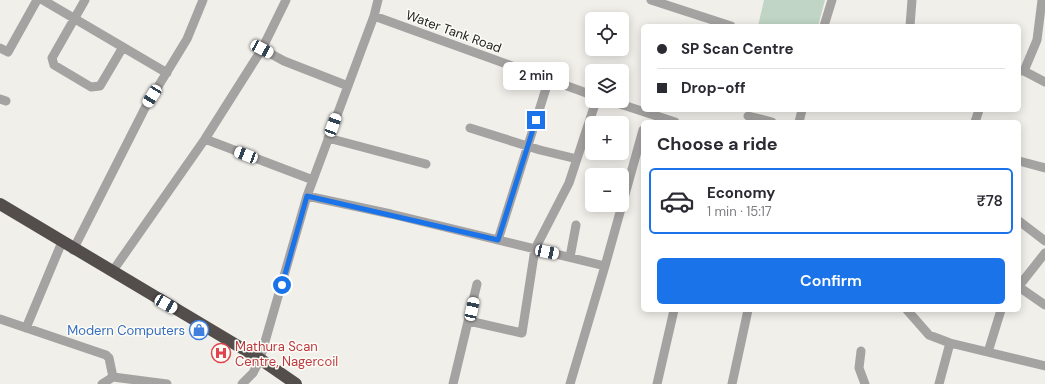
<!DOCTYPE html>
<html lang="en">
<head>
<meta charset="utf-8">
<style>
  body { margin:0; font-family:"DM Sans",sans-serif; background:#f2f2f3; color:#2b2b33; height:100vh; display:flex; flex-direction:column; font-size:15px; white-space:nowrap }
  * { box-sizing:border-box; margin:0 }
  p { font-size:13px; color:#7c7c81 }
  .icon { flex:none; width:22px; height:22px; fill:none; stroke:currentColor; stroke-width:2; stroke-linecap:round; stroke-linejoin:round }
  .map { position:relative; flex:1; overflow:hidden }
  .sheet { position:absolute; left:641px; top:120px; width:380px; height:192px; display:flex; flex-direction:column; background:#fff; border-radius:6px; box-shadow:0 2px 10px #0003 }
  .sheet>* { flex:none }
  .hud { position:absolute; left:641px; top:24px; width:380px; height:88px; border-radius:6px; box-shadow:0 2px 10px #0003; display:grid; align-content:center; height:88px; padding:0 16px; background:#fff }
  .controls { position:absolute; left:585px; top:12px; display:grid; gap:8px }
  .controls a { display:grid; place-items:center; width:44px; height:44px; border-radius:6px; background:#fff; box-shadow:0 2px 10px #0003; font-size:20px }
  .end { position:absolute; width:18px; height:18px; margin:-9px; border:5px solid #1a73e8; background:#fff; box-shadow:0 0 0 2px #fff }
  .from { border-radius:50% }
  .bubble { position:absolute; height:28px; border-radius:6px; background:#fff; box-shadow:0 2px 10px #0003; font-size:13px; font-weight:600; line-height:28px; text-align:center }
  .car { position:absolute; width:12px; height:24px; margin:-12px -6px; border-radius:5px; box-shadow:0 0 3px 1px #0007; background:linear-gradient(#fff 24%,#345 0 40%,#fff 0 76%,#345 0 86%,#fff 0) }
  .hud b { display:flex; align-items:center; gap:14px; height:38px; font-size:15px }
  .hud b+b { border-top:1px solid #e1e1e2 }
  .hud i { width:10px; height:10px; background:#2b2b33 }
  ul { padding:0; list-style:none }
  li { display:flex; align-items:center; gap:12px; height:66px; margin:0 8px 6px; padding:0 8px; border:2px solid transparent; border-radius:6px }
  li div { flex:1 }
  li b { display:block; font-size:15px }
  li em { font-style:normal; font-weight:600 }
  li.on { border-color:#1a73e8 }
  li>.icon { width:36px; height:36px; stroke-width:1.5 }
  h2 { padding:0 16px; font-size:18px; line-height:48px }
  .action { display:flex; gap:8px; margin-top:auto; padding:8px 16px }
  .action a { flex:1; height:46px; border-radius:6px; background:#1a73e8; color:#fff; font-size:16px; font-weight:600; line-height:46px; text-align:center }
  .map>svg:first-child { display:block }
  .green { fill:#c0d5c5 }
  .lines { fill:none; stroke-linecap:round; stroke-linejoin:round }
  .minor { stroke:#a5a2a2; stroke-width:9 }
  .highway { stroke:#534e4c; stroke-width:12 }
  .route { stroke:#1a73e8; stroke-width:5 }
  .labels { text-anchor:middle; stroke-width:3; stroke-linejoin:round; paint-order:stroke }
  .street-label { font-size:13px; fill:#222220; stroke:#fdfdf7 }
  .shop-label { font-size:13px; fill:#366cbe; stroke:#fdfdf7; text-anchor:end }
  .health-label { font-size:13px; fill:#be3a42; stroke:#fdfdf7; text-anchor:start }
</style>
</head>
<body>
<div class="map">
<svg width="1045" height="384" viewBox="0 0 1045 384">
  <rect width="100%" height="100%" fill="#f0efea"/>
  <path class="green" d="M 764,0 L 825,0 L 818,26 L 758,26 Z"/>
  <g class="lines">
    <path class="minor" d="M 43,0 L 167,73
      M 85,0 L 52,58 L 54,65 L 91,87 L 100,86 L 123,47
      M 286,0 L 262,49 L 284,61 L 348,86
      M 651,0 L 731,26
      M 374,16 L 592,95
      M 824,26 L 832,0
      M 910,26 L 912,0
      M 0,48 L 8,52 L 37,0
      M 1019,71 L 1024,71 L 1045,82
      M 1024,71 L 1037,40 L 1042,0
      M 0,99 L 6,101
      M 611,101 L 675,122
      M 748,116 L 772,122
      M 799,122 L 802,110
      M 975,122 L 979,110
      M 470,128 L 540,150 L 577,159
      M 328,138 L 426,164
      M 205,139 L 313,180
      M 1019,161 L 1045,168
      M 307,196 L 391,214 L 605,266
      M 1019,221 L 1045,241
      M 498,240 L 549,79
      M 73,250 L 145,108 L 187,39 L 203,0
      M 570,257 L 576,225
      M 112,272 L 205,139 L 262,49
      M 1019,286 L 1045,253
      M 1019,287 L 1045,305
      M 907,310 L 929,335 L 950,343 L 1045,366
      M 0,319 L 106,355 L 109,358 L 113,377
      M 469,321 L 522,333 L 535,249 L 569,183 L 596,101
      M 26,328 L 62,242
      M 861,351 L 859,368 L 865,384
      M 988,352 L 1001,310
      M 102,384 L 113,377 L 167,384
      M 242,384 L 253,373 L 260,359 L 307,196 L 374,16 L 378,0
      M 453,384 L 477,284
      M 570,384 L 605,266 L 643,130
      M 657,384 L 674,310
      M 732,384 L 748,310
      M 939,384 L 950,343"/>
    <path class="highway" d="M 0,204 L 260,359 L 296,384"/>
  </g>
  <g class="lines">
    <path class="route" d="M 282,285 L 307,196 L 498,240 L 536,120"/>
  </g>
  <defs>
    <symbol id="shop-ring" viewBox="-11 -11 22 22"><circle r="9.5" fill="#fdfdf7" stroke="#3f7fe0" stroke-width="1.5"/><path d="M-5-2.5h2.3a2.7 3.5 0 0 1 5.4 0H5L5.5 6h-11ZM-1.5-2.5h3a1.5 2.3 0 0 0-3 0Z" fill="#3f7fe0"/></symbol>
    <symbol id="hospital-ring" viewBox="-11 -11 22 22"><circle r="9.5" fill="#fdfdf7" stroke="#e0444e" stroke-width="1.5"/><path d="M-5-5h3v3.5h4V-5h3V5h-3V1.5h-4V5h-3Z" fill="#e0444e"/></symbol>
  </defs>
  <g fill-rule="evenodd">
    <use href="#shop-ring" x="188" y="319" width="22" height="22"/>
    <use href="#hospital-ring" x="210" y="342" width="22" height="22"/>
  </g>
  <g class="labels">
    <g class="street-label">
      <text transform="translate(454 31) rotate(20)" y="5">Water Tank Road</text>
    </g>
    <g class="shop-label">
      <text x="185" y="335">Modern Computers</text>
    </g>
    <g class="health-label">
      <text x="235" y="351">Mathura Scan<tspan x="235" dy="15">Centre, Nagercoil</tspan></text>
    </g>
  </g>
</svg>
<div class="controls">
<a><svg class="icon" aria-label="locate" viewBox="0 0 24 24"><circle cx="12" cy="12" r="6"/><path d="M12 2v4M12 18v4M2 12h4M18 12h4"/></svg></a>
<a><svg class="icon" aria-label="layers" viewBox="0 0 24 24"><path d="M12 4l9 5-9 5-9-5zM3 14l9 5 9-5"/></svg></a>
<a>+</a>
<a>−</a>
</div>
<i class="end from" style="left:282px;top:285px"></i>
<i class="end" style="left:536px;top:120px"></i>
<div class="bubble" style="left:503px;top:62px;width:66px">2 min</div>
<i class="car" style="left:262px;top:49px;rotate:118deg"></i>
<i class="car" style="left:152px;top:96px;rotate:212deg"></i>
<i class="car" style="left:333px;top:125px;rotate:20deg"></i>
<i class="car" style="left:246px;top:155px;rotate:291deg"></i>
<i class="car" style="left:547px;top:252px;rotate:102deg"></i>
<i class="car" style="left:166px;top:304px;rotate:120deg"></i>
<i class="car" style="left:472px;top:309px;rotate:12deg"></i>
<div class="hud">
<b><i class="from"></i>SP Scan Centre</b>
<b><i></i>Drop-off</b>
</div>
<section class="sheet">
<h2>Choose a ride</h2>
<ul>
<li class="on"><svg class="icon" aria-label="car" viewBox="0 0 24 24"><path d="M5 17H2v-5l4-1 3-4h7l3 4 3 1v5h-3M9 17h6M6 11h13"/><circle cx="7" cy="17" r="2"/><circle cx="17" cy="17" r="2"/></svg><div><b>Economy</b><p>1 min · 15:17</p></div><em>₹78</em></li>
</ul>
<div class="action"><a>Confirm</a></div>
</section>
</div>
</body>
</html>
